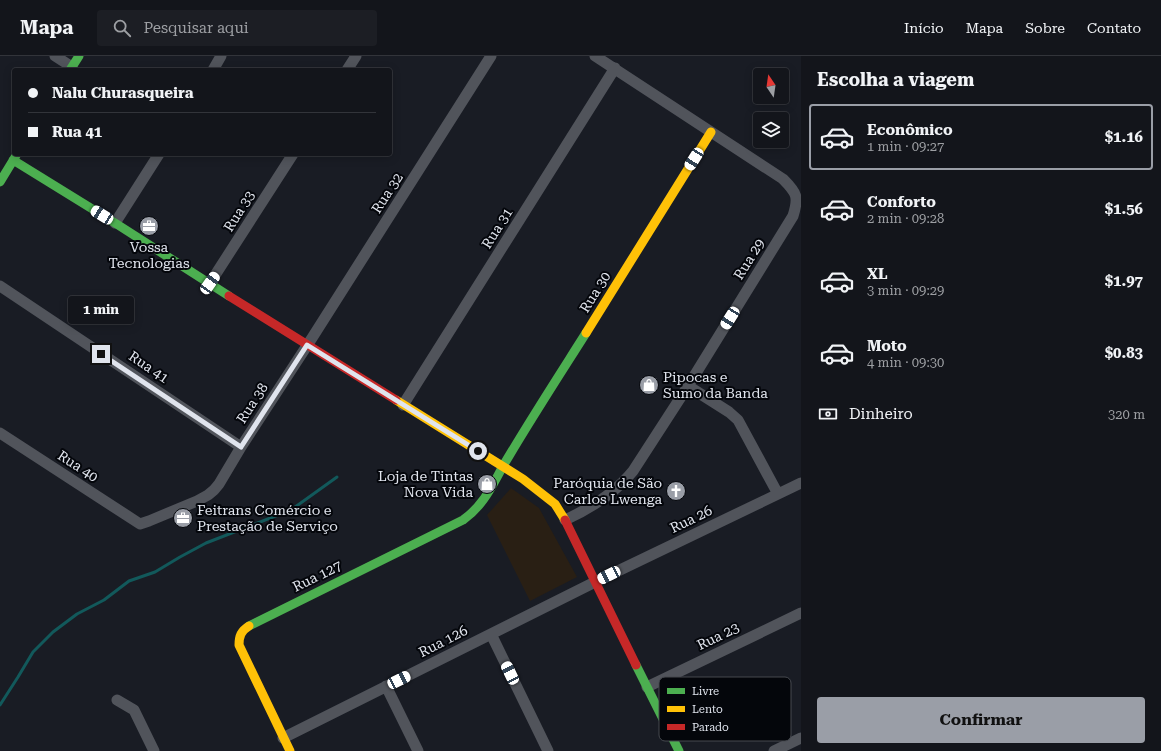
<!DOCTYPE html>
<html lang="pt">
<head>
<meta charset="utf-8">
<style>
  body { margin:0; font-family:"Roboto Serif",serif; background:#1c1e24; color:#f1f3f6; height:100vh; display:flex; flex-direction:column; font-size:15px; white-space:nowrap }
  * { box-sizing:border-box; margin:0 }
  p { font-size:13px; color:#9d9fa3 }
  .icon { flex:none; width:22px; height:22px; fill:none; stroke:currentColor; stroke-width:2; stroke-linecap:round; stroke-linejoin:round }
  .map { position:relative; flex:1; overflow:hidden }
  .side { display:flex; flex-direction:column; background:#13151b; width:360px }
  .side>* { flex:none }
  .hud { position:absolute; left:12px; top:12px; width:380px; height:88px; border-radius:4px; box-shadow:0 2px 10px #0003,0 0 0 1px #32343a; display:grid; align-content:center; height:88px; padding:0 16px; background:#13151b }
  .needle { width:26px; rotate:347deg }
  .tools { position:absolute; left:753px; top:12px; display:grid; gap:8px }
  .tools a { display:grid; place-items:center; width:36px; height:36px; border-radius:4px; background:#13151b; box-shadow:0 2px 10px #0003,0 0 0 1px #32343a; font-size:20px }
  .end { position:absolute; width:18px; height:18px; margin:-9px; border:5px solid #e0e4ed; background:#111; box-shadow:0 0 0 2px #111 }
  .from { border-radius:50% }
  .bubble { position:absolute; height:28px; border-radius:4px; background:#13151b; box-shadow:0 2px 10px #0003,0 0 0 1px #32343a; font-size:13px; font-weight:700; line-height:28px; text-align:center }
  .car { position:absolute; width:12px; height:24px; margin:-12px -6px; border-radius:5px; box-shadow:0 0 3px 1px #0007; background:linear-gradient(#fff 24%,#345 0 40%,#fff 0 76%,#345 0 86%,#fff 0) }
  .hud b { display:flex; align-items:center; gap:14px; height:38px; font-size:15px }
  .hud b+b { border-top:1px solid #32343a }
  .hud i { width:10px; height:10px; background:#f1f3f6 }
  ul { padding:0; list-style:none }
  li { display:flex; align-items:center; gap:12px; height:66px; margin:0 8px 6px; padding:0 8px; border:2px solid transparent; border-radius:4px }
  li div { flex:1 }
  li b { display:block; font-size:15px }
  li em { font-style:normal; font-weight:700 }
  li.on { border-color:#9a9ea7 }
  li>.icon { width:36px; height:36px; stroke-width:1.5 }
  h2 { padding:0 16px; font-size:18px; line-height:48px }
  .pay { display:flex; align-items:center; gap:10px; height:44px; padding:0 16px; font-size:15px }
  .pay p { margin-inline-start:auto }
  .primary-button { display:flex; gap:8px; margin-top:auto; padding:8px 16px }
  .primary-button a { flex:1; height:46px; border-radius:4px; background:#9a9ea7; color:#111; font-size:16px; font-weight:700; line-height:46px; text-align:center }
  header { display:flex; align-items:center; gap:24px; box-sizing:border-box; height:56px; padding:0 20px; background:#13151b; border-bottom:1px solid #32343a }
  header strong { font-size:19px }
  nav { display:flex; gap:22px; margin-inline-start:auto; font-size:14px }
  .search { width:280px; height:36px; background:#1c1e24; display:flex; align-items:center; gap:10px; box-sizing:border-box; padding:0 14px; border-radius:4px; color:#9d9fa3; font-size:15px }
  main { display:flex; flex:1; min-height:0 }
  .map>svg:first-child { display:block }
  .industrial { fill:#291f14 }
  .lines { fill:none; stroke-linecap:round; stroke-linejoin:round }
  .stream { stroke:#12595b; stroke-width:3 }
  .street { stroke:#51545b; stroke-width:11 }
  .fast { stroke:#4caf50; stroke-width:9 }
  .slow { stroke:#ffc107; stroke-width:9 }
  .jam { stroke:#c62828; stroke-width:9 }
  .route { stroke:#e0e4ed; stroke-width:5 }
  .labels { text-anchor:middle; stroke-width:4; stroke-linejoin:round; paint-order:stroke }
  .street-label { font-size:14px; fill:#e0e4ed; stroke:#04060b }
  .poi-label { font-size:14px; fill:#e0e4ed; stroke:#04060b; text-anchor:start }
  .key { fill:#04060b; stroke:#46494f; stroke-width:1 }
  .key-label { font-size:11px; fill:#e0e4ed }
</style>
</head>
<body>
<header>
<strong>Mapa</strong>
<div class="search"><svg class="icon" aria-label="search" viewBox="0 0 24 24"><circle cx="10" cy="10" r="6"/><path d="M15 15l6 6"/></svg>Pesquisar aqui</div>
<nav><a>Início</a><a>Mapa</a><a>Sobre</a><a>Contato</a></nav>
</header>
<main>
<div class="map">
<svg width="801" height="695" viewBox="0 0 801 695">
  <rect width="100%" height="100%" fill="#191c24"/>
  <path class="industrial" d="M 511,432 L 539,452 L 577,521 L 530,545 L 487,459 Z"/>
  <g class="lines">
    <path class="stream" d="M 0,649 L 18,621 L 33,596 L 53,576 L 77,558 L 104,544 L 129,525 L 155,516 L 180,501 L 206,487 L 291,454 L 337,421"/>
    <path class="street" d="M 55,0 L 72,11
      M 213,14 L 221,0
      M 347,14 L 356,0
      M 115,167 L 159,98
      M 210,227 L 293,98
      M 0,230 L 241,391
      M 688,330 L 729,356 L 738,364 L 778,438
      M 403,349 L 615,12
      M 0,377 L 140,468 L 149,465 L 197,445 L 208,439 L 214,434 L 219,428 L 241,391 L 312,282 L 491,0
      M 565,464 C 589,453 616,436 633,415 L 688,330 L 793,160 C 799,141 797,137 783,123 L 595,0
      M 491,578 L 548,695
      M 386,630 L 418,695
      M 647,631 L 801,557
      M 117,644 L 134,654 L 154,695
      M 283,682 L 595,526 L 801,427
      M 774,695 L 801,682"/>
    <path class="fast" d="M 70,14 L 79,0
      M 13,104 L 115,167 L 229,240
      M 0,126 L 17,98
      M 249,570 L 463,464 C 487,447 494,424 509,400 C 534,358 560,318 586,277
      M 636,609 L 679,695"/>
    <path class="slow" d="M 586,277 L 711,76
      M 396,344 L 523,423 L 555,448 L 565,464
      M 249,570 C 241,575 239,580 239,589 L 290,695"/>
    <path class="jam" d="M 229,240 L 396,344
      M 565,464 L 636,609"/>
  </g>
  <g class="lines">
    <path class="route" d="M 101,298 L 241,391 L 307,289 L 478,395"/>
  </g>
  <defs>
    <symbol id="office-disc" viewBox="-11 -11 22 22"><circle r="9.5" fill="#9a9ea7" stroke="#04060b"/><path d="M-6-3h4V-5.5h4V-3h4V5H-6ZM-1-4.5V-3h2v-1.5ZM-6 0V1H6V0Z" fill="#fff"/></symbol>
    <symbol id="shop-disc" viewBox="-11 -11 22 22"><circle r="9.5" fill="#9a9ea7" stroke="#04060b"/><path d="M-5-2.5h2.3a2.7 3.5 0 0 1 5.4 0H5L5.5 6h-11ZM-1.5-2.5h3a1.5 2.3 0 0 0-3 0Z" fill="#fff"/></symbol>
    <symbol id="church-disc" viewBox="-11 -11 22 22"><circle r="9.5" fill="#9a9ea7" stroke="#04060b"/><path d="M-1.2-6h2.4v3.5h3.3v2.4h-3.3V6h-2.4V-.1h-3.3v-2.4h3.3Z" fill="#fff"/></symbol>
  </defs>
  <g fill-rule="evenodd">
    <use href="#office-disc" x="138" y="159" width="22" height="22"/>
    <use href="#shop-disc" x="638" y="318" width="22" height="22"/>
    <use href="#shop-disc" x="476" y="417" width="22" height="22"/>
    <use href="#church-disc" x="665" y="424" width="22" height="22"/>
    <use href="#office-disc" x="172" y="451" width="22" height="22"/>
  </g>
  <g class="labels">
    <g class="street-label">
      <text transform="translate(387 137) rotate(-57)" y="5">Rua 32</text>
      <text transform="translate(239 155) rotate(-58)" y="5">Rua 33</text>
      <text transform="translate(497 172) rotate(-58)" y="5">Rua 31</text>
      <text transform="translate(749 203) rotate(-58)" y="5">Rua 29</text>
      <text transform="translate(595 236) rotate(-58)" y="5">Rua 30</text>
      <text transform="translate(149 311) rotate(34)" y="5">Rua 41</text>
      <text transform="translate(252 347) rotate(-57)" y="5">Rua 38</text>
      <text transform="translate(78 410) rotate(33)" y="5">Rua 40</text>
      <text transform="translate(691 463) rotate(-26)" y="5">Rua 26</text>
      <text transform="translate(317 520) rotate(-26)" y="5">Rua 127</text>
      <text transform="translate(718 580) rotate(-26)" y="5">Rua 23</text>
      <text transform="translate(443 585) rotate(-27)" y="5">Rua 126</text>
    </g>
    <g class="poi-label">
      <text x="149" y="196" text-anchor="middle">Vossa<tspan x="149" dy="16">Tecnologias</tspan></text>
      <text x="663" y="326">Pipocas e<tspan x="663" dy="16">Sumo da Banda</tspan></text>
      <text x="473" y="425" text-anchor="end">Loja de Tintas<tspan x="473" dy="16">Nova Vida</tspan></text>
      <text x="662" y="432" text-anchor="end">Paróquia de São<tspan x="662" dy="16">Carlos Lwenga</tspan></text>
      <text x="197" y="459">Feitrans Comércio e<tspan x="197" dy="16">Prestação de Serviço</tspan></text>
    </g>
  </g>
  <rect x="659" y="621" width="132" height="64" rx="6" class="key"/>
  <rect x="667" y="632" width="18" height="6" fill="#4caf50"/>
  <rect x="667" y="650" width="18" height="6" fill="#ffc107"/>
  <rect x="667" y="668" width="18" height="6" fill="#c62828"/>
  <g class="key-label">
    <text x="692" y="639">Livre</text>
    <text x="692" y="657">Lento</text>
    <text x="692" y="675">Parado</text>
  </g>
</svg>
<div class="tools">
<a><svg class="needle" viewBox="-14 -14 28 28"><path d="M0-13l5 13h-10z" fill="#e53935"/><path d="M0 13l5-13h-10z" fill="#9d9fa3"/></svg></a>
<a><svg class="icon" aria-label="layers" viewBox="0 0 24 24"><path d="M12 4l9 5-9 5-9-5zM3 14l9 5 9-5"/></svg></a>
</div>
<i class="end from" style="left:478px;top:395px"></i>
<i class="end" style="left:101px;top:298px"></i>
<div class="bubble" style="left:68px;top:240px;width:66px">1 min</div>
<i class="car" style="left:694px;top:103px;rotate:212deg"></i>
<i class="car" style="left:102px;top:159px;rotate:302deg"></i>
<i class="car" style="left:210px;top:227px;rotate:35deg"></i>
<i class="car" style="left:730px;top:262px;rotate:212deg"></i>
<i class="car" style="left:609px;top:519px;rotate:244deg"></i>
<i class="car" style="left:510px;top:617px;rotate:334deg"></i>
<i class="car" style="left:399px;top:624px;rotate:64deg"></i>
<div class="hud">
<b><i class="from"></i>Nalu Churasqueira</b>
<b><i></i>Rua 41</b>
</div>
</div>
<section class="side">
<h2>Escolha a viagem</h2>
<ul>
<li class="on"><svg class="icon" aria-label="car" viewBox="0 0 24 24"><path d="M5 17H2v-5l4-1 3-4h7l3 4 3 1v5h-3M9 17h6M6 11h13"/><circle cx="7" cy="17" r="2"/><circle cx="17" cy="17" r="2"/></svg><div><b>Econômico</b><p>1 min · 09:27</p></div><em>$1.16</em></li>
<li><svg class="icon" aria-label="car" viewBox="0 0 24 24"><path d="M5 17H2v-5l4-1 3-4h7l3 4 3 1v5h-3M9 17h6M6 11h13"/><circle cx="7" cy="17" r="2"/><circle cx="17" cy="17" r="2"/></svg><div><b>Conforto</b><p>2 min · 09:28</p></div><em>$1.56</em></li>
<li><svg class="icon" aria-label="car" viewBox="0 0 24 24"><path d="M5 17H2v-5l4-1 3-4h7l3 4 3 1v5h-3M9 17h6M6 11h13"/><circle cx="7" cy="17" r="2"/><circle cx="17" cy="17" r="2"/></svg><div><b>XL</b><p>3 min · 09:29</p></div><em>$1.97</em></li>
<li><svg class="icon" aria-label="car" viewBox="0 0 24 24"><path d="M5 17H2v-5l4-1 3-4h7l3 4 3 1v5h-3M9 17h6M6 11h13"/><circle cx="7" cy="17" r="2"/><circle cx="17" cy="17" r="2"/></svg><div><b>Moto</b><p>4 min · 09:30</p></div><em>$0.83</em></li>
</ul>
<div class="pay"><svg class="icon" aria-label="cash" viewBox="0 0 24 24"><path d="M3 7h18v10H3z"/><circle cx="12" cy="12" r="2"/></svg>Dinheiro<p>320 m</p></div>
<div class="primary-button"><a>Confirmar</a></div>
</section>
</main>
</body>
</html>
